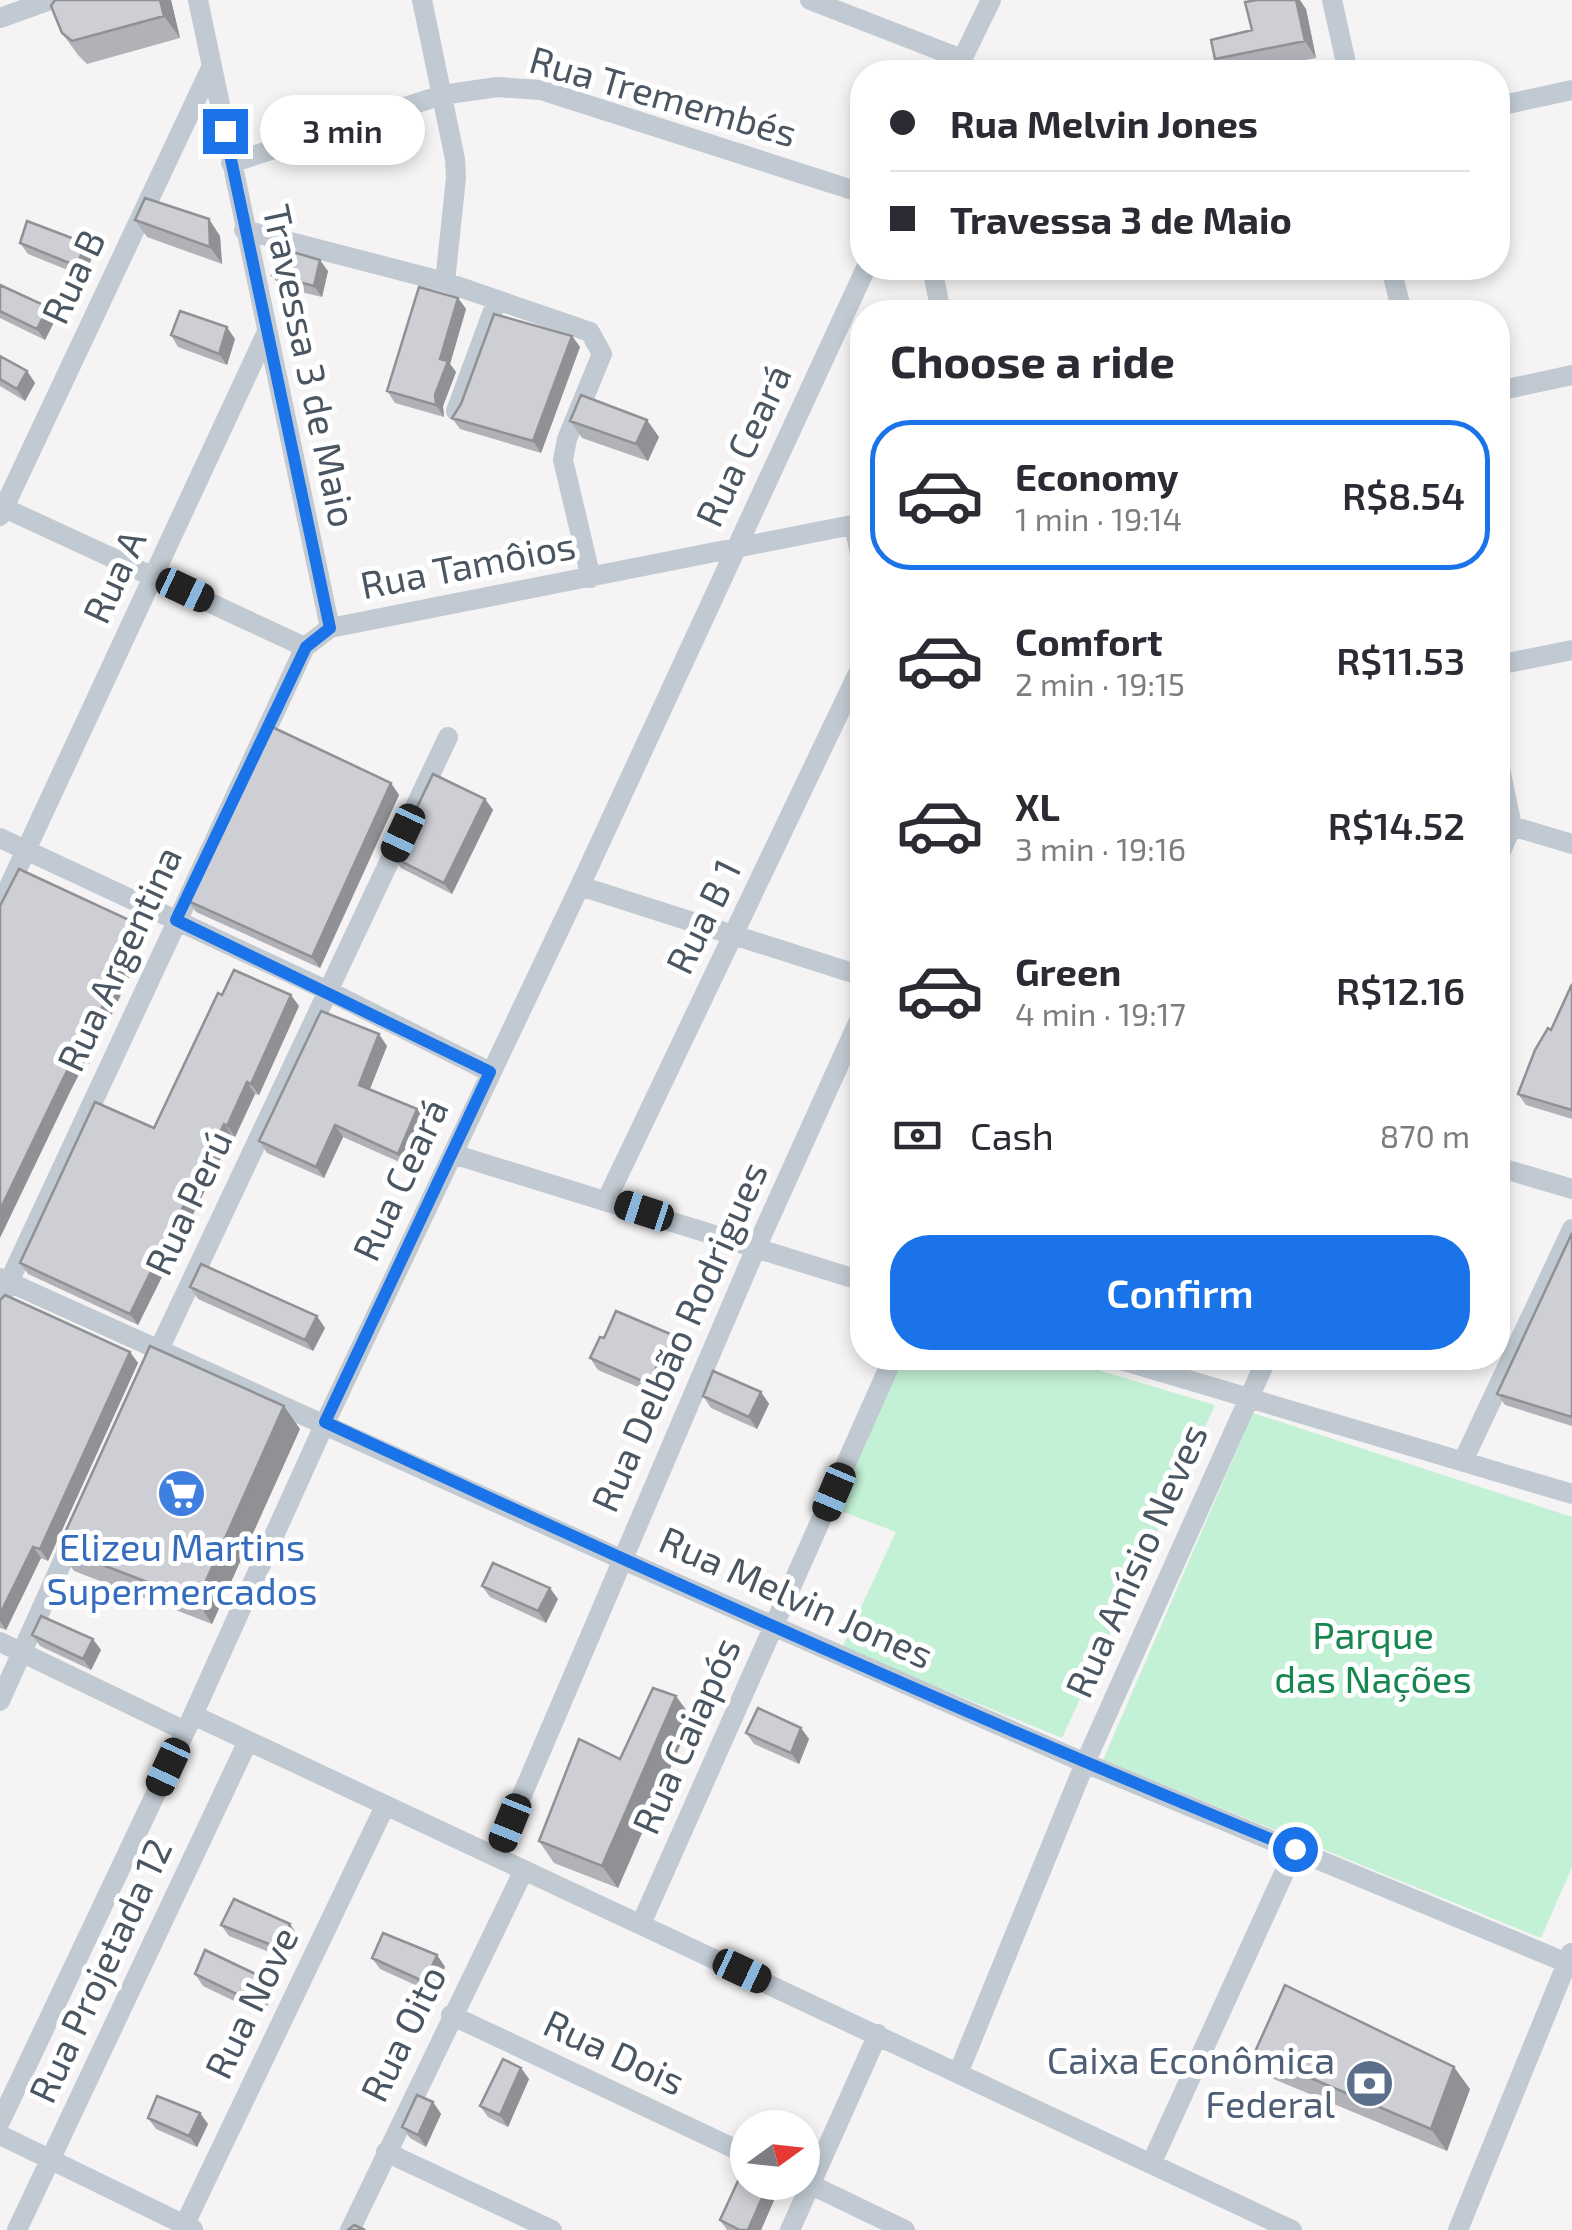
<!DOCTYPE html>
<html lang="en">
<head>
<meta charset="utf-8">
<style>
  body { margin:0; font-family:"Exo 2",sans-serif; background:#f7f7f7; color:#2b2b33; height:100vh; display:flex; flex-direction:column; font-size:38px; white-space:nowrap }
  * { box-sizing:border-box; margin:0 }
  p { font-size:32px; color:#7c7c81 }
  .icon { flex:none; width:55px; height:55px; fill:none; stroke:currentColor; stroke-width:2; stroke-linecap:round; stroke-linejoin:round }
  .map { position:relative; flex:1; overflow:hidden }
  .drawer { position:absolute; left:850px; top:300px; width:660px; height:1070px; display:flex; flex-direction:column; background:#fff; border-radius:40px; box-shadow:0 5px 15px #0003 }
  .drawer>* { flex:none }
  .banner { position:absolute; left:850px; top:60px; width:660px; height:220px; border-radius:40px; box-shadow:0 5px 15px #0003; display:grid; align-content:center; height:220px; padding:0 40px; background:#fff }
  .needle { width:65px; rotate:75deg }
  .fabs { position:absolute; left:730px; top:2110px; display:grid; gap:20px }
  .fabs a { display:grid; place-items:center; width:90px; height:90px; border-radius:50%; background:#fff; box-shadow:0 5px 15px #0003; font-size:50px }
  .end { position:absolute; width:45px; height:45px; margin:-22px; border:12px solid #1a73e8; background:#fff; box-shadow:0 0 0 5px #fff }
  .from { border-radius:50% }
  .bubble { position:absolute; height:70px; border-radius:35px; background:#fff; box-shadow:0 5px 15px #0003; font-size:32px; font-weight:600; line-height:70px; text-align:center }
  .car { position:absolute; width:30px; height:60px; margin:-30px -15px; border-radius:12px; box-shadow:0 0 8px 2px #0007; background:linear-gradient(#222 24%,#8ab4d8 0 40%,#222 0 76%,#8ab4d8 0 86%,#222 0) }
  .banner b { display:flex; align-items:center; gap:35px; height:95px; font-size:38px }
  .banner b+b { border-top:2px solid #e1e1e2 }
  .banner i { width:25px; height:25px; background:#2b2b33 }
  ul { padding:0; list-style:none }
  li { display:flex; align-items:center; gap:30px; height:150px; margin:0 20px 15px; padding:0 20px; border:5px solid transparent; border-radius:40px }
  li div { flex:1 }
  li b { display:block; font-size:38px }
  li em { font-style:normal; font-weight:600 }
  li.current { border-color:#1a73e8 }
  li>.icon { width:90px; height:90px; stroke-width:1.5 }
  h2 { padding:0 40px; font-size:45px; line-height:120px }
  .pay { display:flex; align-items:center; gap:25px; height:110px; padding:0 40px; font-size:38px }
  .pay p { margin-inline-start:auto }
  .button { display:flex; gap:20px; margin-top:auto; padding:20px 40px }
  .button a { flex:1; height:115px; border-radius:40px; background:#1a73e8; color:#fff; font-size:40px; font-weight:600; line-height:115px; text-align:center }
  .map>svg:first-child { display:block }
  .green { fill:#c3f1d5 }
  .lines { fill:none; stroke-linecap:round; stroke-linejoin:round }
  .minor { stroke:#c1cad2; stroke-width:20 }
  .wall { fill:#b0b2b7 }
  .shaded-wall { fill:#909195 }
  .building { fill:#cdcfd5; stroke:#909195; stroke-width:2.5 }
  .route { stroke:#1a73e8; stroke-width:12 }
  .labels { text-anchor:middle; stroke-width:10; stroke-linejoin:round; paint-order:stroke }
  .street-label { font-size:38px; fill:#4a5661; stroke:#fff }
  .shop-label { font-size:38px; fill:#366cbe; stroke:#fff }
  .park-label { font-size:38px; fill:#17864f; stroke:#fff }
  .service-label { font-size:38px; fill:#4e5e75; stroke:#fff; text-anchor:end }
</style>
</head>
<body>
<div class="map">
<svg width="1572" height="2230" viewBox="0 0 1572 2230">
  <rect width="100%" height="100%" fill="#f5f3f3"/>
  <path class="green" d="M 903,1358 L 1058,1358 L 1215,1405 L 1062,1738 L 842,1648 L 896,1532 L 833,1508 Z
    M 1253,1413 L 1572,1517 L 1572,1867 L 1541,1938 L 1103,1760 Z"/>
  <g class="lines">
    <path class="minor" d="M 198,0 L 330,628
      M 422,0 L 455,159 L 456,178 L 445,282
      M 810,0 L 962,59
      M 1332,0 L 1348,72
      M 0,18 L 50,0
      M 956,72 L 991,0
      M 1498,106 L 1572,90
      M 231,163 L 442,95 L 497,87 L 541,90 L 862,193
      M 244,230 L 445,282 L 590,332 L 602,354 L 567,439 L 563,460 L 591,578
      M 932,268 L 941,312
      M 1391,268 L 1402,312
      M 1498,391 L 1572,375
      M 456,411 L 497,300
      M 0,506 L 305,647 L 330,628 L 862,523
      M 0,516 L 211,68
      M 854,525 L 862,564
      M 1498,665 L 1572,650
      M 1498,759 L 1512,826 L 1498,858
      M 1512,826 L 1572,844
      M 0,838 L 328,991 L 490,1072
      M 580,886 L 862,976
      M 0,906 L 266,334
      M 453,1154 L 862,1281
      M 1498,1167 L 1572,1189
      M 607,1199 L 862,665
      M 0,1278 L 621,1559 L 1085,1763 L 1572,1965
      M 0,1301 L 305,647
      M 1114,1358 L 1572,1494
      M 154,1360 L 448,737
      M 1464,1459 L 1572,1229
      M 0,1642 L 185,1731
      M 0,1701 L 74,1536
      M 193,1715 L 1292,2230
      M 496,1856 L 756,1248 L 862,1014
      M 641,1924 L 893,1358
      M 451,2015 L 748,2155
      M 959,2071 L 1085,1763 L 1267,1358
      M 0,2122 L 193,1715 L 325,1423 L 580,886 L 866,268
      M 0,2135 L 193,2229
      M 386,2152 L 552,2230
      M 1152,2162 L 1295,1849
      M 803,2181 L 905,2230
      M 17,2230 L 248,1741
      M 182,2230 L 385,1806
      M 350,2230 L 524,1870
      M 790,2230 L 878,2034
      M 1458,2230 L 1571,1953"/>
  </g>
  <path class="wall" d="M 171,0 L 180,38 L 87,64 L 78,55 L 62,33 Z
    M 1306,9 L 1316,58 L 1242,72 L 1225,72 L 1215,59 L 1252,30 Z
    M 135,220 L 220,236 L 222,264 L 147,237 Z
    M 20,243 L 85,243 L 93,254 L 85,277 L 28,254 Z
    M 328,271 L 322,297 L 280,287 L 272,275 Z
    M 0,285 L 56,318 L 45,340 L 0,318 Z
    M 458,298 L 466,309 L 450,364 L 456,372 L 443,406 L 444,417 L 395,403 L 387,391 Z
    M 171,335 L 235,339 L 227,365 L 178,347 Z
    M 572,336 L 580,347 L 541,453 L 460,429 L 452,418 Z
    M 0,356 L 27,371 L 35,383 L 25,401 L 0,386 Z
    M 570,421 L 659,437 L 648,461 L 582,438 Z
    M 391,783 L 399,795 L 320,968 L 196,912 L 188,901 Z
    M 485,799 L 493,810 L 452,894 L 401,868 L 393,857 Z
    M 1572,984 L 1572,1119 L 1526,1105 L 1518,1094 L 1551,1030 Z
    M 222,995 L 299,1006 L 259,1095 L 255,1094 L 235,1137 L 232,1136 L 138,1325 L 28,1274 L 20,1263 L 154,1128 Z
    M 387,1046 L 370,1089 L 417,1109 L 425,1120 L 406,1165 L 343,1137 L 324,1178 L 267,1153 L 259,1141 Z
    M 1572,1233 L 1572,1426 L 1505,1405 L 1497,1394 Z
    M 190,1287 L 325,1328 L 313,1351 L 198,1299 Z
    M 0,1300 L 130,1352 L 138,1363 L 48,1561 L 41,1558 L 6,1630 L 0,1628 Z
    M 604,1338 L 683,1348 L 673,1370 L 669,1368 L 657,1395 L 598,1370 L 590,1358 Z
    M 761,1392 L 769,1404 L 757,1429 L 711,1408 L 703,1396 Z
    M 300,1429 L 212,1624 L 74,1571 L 58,1548 Z
    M 482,1586 L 558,1599 L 546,1623 L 490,1597 Z
    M 32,1635 L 101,1650 L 91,1670 L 40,1646 Z
    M 692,1718 L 618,1888 L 554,1863 L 539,1841 L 620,1759 Z
    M 801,1728 L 809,1739 L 799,1764 L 754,1744 L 746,1733 Z
    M 221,1925 L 298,1936 L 287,1959 L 229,1936 Z
    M 437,1955 L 445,1967 L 433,1993 L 380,1969 L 372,1958 Z
    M 195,1974 L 274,1991 L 263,2015 L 203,1986 Z
    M 1254,2054 L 1470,2089 L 1447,2151 L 1269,2077 Z
    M 521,2068 L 529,2079 L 508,2127 L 488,2117 L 480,2106 Z
    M 433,2102 L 441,2114 L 426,2147 L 410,2138 L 402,2127 Z
    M 200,2113 L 208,2124 L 197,2147 L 156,2129 L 148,2118 Z
    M 778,2191 L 761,2230 L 727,2230 L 720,2220 Z"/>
  <path class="shaded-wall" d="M 160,0 L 171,0 L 180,38 L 164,16 Z
    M 1296,0 L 1300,0 L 1306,9 L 1316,58 L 1305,41 Z
    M 209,219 L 220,236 L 222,264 L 210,247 Z
    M 85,243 L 93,254 L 85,277 L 77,266 Z
    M 320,260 L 328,271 L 322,297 L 314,286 Z
    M 458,298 L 466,309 L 450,364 L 456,372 L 443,406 L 444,417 L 436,405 L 435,395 L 440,359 Z
    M 48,307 L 56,318 L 45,340 L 37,329 Z
    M 227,327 L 235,339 L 227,365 L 219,354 Z
    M 572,336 L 580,347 L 541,453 L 533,441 Z
    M 27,371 L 35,383 L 25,401 L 17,389 Z
    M 647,420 L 659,437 L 648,461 L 636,444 Z
    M 391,783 L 399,795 L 320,968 L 312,957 Z
    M 485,799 L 493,810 L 452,894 L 444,883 Z
    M 140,925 L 148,936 L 89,1064 L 81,1053 Z
    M 291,995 L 299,1006 L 259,1095 L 251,1084 Z
    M 379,1034 L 387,1046 L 367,1096 L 359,1085 Z
    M 77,1051 L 85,1063 L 71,1090 L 0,1238 L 0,1210 L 63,1079 Z
    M 247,1082 L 255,1094 L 235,1137 L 227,1126 Z
    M 417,1109 L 425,1120 L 406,1165 L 398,1154 Z
    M 224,1124 L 232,1136 L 138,1325 L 130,1314 Z
    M 335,1125 L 343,1137 L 324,1178 L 316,1167 Z
    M 317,1316 L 325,1328 L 313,1351 L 305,1340 Z
    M 675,1336 L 683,1348 L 673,1370 L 665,1359 Z
    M 130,1352 L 138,1363 L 48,1561 L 40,1549 Z
    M 661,1357 L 669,1368 L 657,1395 L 649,1384 Z
    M 761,1392 L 769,1404 L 757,1429 L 749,1417 Z
    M 284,1406 L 300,1429 L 212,1624 L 197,1601 Z
    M 33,1547 L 41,1558 L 6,1630 L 0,1621 L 0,1614 Z
    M 550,1588 L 558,1599 L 546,1623 L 538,1611 Z
    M 93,1639 L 101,1650 L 91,1670 L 83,1659 Z
    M 676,1696 L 692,1718 L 618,1888 L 602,1866 Z
    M 801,1728 L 809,1739 L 799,1764 L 791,1753 Z
    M 290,1924 L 298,1936 L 287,1959 L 279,1948 Z
    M 437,1955 L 445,1967 L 433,1993 L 425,1982 Z
    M 266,1979 L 274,1991 L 263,2015 L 255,2003 Z
    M 1454,2067 L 1470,2089 L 1447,2151 L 1431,2129 Z
    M 521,2068 L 529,2079 L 508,2127 L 500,2115 Z
    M 433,2102 L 441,2114 L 426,2147 L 418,2135 Z
    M 200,2113 L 208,2124 L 197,2147 L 189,2136 Z
    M 769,2182 L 772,2182 L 778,2191 L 761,2230 L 748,2230 Z"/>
  <path class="building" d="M 55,0 L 160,0 L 164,16 L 72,41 L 62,33 L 51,6 Z
    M 1257,0 L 1296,0 L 1305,41 L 1215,59 L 1211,40 L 1252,30 L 1245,2 Z
    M 145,198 L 209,219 L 210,247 L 135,220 Z
    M 27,221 L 85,243 L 77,266 L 20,243 Z
    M 279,248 L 320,260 L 314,286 L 272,275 Z
    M 0,285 L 48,307 L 37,329 L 0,311 Z
    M 419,287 L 458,298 L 440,359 L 448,361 L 435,395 L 436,405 L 387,391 Z
    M 180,311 L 227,327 L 219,354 L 171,335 Z
    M 494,314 L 572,336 L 533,441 L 452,418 L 461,404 Z
    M 0,356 L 27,371 L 17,389 L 0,379 Z
    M 581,395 L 647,420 L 636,444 L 570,421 Z
    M 270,726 L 391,783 L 312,957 L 188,901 Z
    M 433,774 L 485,799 L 444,883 L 393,857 Z
    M 19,869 L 140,925 L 81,1053 L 77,1051 L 63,1079 L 0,1210 L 0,906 Z
    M 234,970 L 291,995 L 251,1084 L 247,1082 L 227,1126 L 224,1124 L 130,1314 L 20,1263 L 95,1102 L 154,1128 L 218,993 L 222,995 Z
    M 1572,984 L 1572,1110 L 1518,1094 L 1535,1050 L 1548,1028 L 1551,1030 Z
    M 321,1011 L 379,1034 L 359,1085 L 417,1109 L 398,1154 L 335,1125 L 316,1167 L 259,1141 Z
    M 1572,1233 L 1572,1417 L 1497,1394 Z
    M 201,1264 L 317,1316 L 305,1340 L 190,1287 Z
    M 5,1295 L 130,1352 L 40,1549 L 33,1547 L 0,1614 L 0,1300 Z
    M 616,1311 L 675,1336 L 665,1359 L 661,1357 L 649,1384 L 590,1358 L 600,1337 L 604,1338 Z
    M 150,1346 L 284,1406 L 197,1601 L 58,1548 Z
    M 713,1371 L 761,1392 L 749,1417 L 703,1396 Z
    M 493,1563 L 550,1588 L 538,1611 L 482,1586 Z
    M 41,1616 L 93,1639 L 83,1659 L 32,1635 Z
    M 653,1688 L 676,1696 L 602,1866 L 539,1841 L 579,1739 L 620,1759 Z
    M 758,1708 L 801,1728 L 791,1753 L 746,1733 Z
    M 234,1899 L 290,1924 L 279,1948 L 221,1925 Z
    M 383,1933 L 437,1955 L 425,1982 L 372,1958 Z
    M 205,1950 L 266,1979 L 255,2003 L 195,1974 Z
    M 1285,1985 L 1454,2067 L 1431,2129 L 1254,2054 Z
    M 503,2059 L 521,2068 L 500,2115 L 480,2106 Z
    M 417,2095 L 433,2102 L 418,2135 L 402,2127 Z
    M 157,2096 L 200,2113 L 189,2136 L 148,2118 Z
    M 744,2168 L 748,2170 L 748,2182 L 769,2182 L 748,2230 L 740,2230 L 720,2220 Z
    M 354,2225 L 365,2230 L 348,2230 Z"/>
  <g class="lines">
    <path class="route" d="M 225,131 L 330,628 L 306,647 L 176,920 L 490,1072 L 325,1422 C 646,1571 968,1716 1295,1849"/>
  </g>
  <defs>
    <symbol id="supermarket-disc" viewBox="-11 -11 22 22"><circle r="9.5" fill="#3f7fe0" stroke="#fff"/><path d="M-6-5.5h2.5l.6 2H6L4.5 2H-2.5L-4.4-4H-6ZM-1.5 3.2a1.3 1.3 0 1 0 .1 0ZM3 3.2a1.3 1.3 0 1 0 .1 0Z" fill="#fff"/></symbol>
    <symbol id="bank-disc" viewBox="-11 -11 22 22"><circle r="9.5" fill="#5c6f8a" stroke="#fff"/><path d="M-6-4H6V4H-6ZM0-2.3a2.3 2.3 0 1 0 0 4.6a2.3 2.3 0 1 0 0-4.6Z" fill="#fff"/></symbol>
  </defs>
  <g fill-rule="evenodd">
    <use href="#supermarket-disc" x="154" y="1466" width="55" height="55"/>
    <use href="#bank-disc" x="1342" y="2056" width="55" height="55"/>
  </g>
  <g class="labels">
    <g class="street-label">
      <text transform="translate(663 97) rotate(16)" y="13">Rua Tremembés</text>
      <text transform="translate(74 277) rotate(-65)" y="13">Rua B</text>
      <text transform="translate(309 366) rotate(78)" y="13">Travessa 3 de Maio</text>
      <text transform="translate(744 446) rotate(-65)" y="13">Rua Ceará</text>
      <text transform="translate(468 566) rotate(-11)" y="13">Rua Tamôios</text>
      <text transform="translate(115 577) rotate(-65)" y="13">Rua A</text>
      <text transform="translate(704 917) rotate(-64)" y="13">Rua B 1</text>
      <text transform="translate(120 959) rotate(-65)" y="13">Rua Argentina</text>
      <text transform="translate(401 1180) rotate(-65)" y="13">Rua Ceará</text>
      <text transform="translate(189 1203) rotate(-65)" y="13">Rua Perú</text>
      <text transform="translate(680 1337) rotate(-66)" y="13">Rua Delbão Rodrigues</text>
      <text transform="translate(1137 1561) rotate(-66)" y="13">Rua Anísio Neves</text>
      <text transform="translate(796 1598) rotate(24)" y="13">Rua Melvin Jones</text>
      <text transform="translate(687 1736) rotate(-66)" y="13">Rua Caiapós</text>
      <text transform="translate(101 1971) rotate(-65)" y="13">Rua Projetada 12</text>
      <text transform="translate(252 2003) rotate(-64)" y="13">Rua Nove</text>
      <text transform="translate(404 2034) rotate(-64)" y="13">Rua Oito</text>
      <text transform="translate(614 2053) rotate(25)" y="13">Rua Dois</text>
    </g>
    <g class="shop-label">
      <text x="182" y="1561">Elizeu Martins<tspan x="182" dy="44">Supermercados</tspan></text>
    </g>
    <g class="park-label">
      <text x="1373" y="1649">Parque<tspan x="1373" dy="44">das Nações</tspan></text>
    </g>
    <g class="service-label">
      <text x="1335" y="2074">Caixa Econômica<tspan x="1335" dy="44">Federal</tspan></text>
    </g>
  </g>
</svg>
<div class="fabs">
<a><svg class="needle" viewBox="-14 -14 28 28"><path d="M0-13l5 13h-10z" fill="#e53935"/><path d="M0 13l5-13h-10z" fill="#7c7c81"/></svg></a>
</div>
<i class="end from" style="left:1295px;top:1849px"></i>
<i class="end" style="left:225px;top:131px"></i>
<div class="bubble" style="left:260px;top:95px;width:165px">3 min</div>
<i class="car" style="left:185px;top:590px;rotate:115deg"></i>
<i class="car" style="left:403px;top:833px;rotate:205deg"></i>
<i class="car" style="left:644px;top:1211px;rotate:288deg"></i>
<i class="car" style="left:834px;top:1492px;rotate:203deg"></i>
<i class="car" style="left:168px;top:1767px;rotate:205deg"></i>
<i class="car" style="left:510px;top:1823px;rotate:202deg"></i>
<i class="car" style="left:742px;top:1971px;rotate:115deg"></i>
<div class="banner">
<b><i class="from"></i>Rua Melvin Jones</b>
<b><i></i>Travessa 3 de Maio</b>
</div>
<section class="drawer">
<h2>Choose a ride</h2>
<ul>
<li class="current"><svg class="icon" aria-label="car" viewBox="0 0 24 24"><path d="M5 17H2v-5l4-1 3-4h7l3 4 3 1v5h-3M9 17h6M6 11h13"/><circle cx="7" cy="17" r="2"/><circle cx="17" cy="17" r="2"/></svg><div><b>Economy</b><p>1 min · 19:14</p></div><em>R$8.54</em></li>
<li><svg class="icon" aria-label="car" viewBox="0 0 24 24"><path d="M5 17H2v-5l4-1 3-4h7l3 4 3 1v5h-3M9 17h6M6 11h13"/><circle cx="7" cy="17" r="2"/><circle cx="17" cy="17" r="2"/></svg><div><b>Comfort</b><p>2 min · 19:15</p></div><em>R$11.53</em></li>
<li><svg class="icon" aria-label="car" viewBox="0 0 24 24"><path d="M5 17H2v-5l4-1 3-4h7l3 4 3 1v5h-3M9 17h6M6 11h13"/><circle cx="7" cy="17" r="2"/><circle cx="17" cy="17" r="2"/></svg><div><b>XL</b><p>3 min · 19:16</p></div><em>R$14.52</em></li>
<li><svg class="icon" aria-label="car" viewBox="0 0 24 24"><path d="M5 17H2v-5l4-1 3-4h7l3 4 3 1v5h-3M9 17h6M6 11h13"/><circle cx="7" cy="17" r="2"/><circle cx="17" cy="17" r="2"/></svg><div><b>Green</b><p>4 min · 19:17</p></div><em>R$12.16</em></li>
</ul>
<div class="pay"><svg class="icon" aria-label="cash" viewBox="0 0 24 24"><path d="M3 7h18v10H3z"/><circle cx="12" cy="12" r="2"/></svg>Cash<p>870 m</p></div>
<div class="button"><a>Confirm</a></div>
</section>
</div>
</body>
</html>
